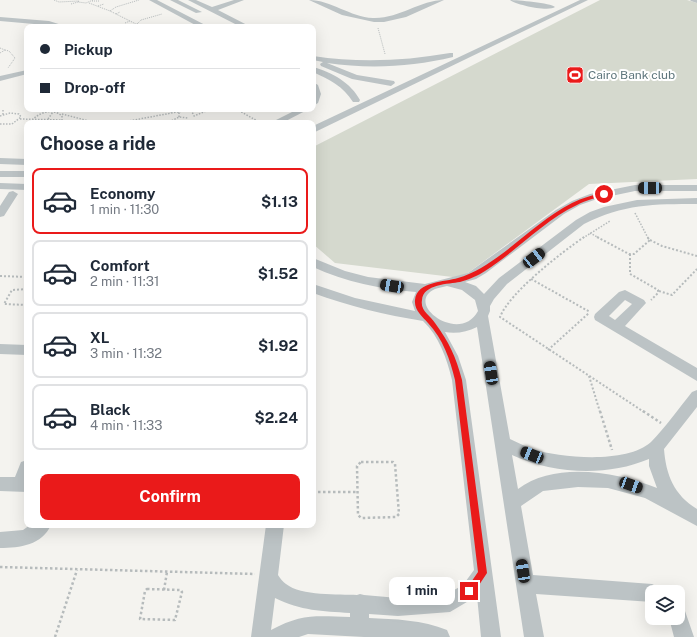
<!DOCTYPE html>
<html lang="en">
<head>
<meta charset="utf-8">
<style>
  body { margin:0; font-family:"Public Sans",sans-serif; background:#f2f2f3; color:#1f2937; height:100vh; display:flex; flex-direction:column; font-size:15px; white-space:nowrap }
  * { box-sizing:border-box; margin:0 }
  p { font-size:13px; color:#747a83 }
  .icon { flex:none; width:22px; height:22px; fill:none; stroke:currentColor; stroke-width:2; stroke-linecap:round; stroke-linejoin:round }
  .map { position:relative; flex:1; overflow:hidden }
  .panel { position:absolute; left:24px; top:120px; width:292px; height:408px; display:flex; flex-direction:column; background:#fff; border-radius:8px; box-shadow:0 4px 16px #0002 }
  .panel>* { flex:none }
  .banner { position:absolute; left:24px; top:24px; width:292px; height:88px; border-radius:8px; box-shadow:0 4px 16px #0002; display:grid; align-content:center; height:88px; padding:0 16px; background:#fff }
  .buttons { position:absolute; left:645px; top:585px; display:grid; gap:8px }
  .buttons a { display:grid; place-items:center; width:40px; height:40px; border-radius:8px; background:#fff; box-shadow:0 4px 16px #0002; font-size:20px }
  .end { position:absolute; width:18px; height:18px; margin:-9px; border:5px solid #ea1a1a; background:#fff; box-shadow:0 0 0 2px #fff }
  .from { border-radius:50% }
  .bubble { position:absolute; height:28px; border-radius:8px; background:#fff; box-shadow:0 4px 16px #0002; font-size:13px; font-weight:700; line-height:28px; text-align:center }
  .car { position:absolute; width:12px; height:24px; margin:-12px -6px; border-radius:5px; box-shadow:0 0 3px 1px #0007; background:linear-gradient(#222 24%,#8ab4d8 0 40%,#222 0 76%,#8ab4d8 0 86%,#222 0) }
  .banner b { display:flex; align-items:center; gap:14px; height:38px; font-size:15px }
  .banner b+b { border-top:1px solid #e0e1e3 }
  .banner i { width:10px; height:10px; background:#1f2937 }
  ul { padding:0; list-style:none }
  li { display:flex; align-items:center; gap:12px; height:66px; margin:0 8px 6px; padding:0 8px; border:2px solid #e0e1e3; border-radius:8px }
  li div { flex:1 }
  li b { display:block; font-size:15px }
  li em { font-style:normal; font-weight:700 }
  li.on { border-color:#ea1a1a }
  li>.icon { width:36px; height:36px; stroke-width:1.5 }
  h2 { padding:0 16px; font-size:18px; line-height:48px }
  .cta { display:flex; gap:8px; margin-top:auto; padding:8px 16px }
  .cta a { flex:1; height:46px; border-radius:8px; background:#ea1a1a; color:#fff; font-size:16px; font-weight:700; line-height:46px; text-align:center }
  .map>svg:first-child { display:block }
  .green { fill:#d5d9ce }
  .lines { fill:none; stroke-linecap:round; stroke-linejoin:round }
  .path-far3 { stroke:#b6bbbc; stroke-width:1; stroke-dasharray:1 1; stroke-linecap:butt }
  .path-far2 { stroke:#b6bbbc; stroke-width:1.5; stroke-dasharray:1.5 1.5; stroke-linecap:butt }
  .path-far1 { stroke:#b6bbbc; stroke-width:2; stroke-dasharray:2 2; stroke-linecap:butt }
  .path { stroke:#b6bbbc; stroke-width:2.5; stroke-dasharray:2.5 2.5; stroke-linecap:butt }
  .minor { fill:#bcc3c5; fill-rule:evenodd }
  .route { fill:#ea1a1a }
  .labels { text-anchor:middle; stroke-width:4; stroke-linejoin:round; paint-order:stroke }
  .far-poi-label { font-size:12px; fill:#5e767c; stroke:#fff; text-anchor:start }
</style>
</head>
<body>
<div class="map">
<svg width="697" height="637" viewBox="0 0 697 637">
  <rect width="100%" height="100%" fill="#f4f3ef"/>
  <path class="green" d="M 600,0 L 687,0 L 697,3 L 697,179 L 589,184 L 461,278 L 335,263 L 313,244 L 313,147 Z"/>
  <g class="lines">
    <path class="path-far3" d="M 54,0 L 59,2 L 79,1
      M 79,1 L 78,2 L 86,3 L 93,0
      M 92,1 L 100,1
      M 89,3 L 110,11 L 142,27
      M 71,4 L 78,2
      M 98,6 L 104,4
      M 110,11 L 116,7 L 139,0
      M 116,14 L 120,12
      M 125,23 L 130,21
      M 137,24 L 141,20 L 162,14
      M 378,28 L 385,54
      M 0,48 L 5,50 L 0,53
      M 5,50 L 9,51 L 15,58 L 8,68"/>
    <path class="path-far2" d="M 175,109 L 179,111 L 179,117
      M 236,109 L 261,123
      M 3,110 L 3,115
      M 191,110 L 194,116 L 211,109
      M 161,111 L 168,110 L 171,112
      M 62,114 L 89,121 L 105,123
      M 0,116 L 10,113 L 19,114 L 21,117 L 12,124 L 0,124
      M 20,119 L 62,120
      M 48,119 L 53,112 L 50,109
      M 169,122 L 179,117 L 188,118
      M 32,123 L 33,119 C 41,112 53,108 62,116 L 62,120 L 57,123
      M 79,123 L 84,121
      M 118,123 L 193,109
      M 635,213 L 648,238
      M 590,233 L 599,238
      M 583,238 L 610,221"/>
    <path class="path-far1" d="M 584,237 C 561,253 510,292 500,317 L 644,412
      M 597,237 L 629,254 L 634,254 L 650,240 L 647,237
      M 650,240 L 662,246 L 697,256
      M 630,254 L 630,274 L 658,290 L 658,293 L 651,300
      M 0,276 L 27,277
      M 531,279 L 590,312
      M 27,289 L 12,290 L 4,304 L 27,305
      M 659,291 L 672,295 L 697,269
      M 313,346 L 315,347 L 315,362 L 313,363
      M 548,350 L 589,313
      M 589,376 L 600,412"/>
    <path class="path" d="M 600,411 L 612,450
      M 643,411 L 661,423
      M 361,462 L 393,462 L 395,464 L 399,514 L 396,517 L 361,518 L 358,515 L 357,466 Z
      M 313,492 L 357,492
      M 0,567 L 255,574
      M 147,589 L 181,590 L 182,592 L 175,620 L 140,619 L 145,591 Z
      M 164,590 L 167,572
      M 55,637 L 77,570"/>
    <path class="minor" d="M 149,0 L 157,0 L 209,27 L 199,27 Z
      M 170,0 L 178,0 L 202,12 L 196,13 Z
      M 188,0 L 196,0 L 212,7 L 234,0 L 244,0 L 218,10 L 251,27 L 241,27 Z
      M 309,0 C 331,0 350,17 373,18 C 399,19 420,0 444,0 L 406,17 L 384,22 L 374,22 L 342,15 Z
      M 510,0 C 517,0 551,3 555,7 C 549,12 516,5 510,0 Z
      M 580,0 L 588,0 L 313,133 L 313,126 Z
      M 690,0 L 697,0 L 697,3 L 691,1 Z
      M 0,17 L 49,21 L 68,27 L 0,21 Z
      M 450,53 L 453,53 L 453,57 C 412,67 369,69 327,63 L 357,75 L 394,81 L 395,83 L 391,86 L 352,79 L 321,66 L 320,64 L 323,62 L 313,60 L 313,56 C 359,63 404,61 450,53 Z
      M 313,67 C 332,72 351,83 360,100 L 359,102 L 353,102 C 343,86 330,80 313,72 Z
      M 27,70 L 27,74 L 0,81 L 0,76 Z
      M 313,82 L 318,85 L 321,94 L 318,103 L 313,106 Z
      M 298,109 L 309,109 L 282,123 L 270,123 Z
      M 0,158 L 27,159 L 27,165 L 0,164 Z
      M 0,171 L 27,171 L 27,177 L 0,177 Z
      M 0,183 L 27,184 L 27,190 L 0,189 Z
      M 635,185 L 697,185 L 697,191 L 635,191 L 597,199 L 580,205 L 564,214 L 486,273 L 476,279 L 465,282 L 476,286 L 484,294 L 499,278 L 576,220 L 590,212 L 604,207 L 637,200 L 697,198 L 697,204 C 654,204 623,204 584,224 L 507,284 L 494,299 L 490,306 L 490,311 L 488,316 L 510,439 C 517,442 524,446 532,449 C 561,458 627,464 651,442 C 664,429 680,407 692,392 L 697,390 L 697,407 L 664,449 C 666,475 674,495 697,509 L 697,526 L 645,498 L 608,488 L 578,487 L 543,491 L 521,506 L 533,575 L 652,584 L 658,587 L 661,592 L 652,592 L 652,602 L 536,594 L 544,637 L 524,637 L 477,327 C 467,332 456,334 445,332 L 458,356 L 466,380 L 501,637 L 481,637 L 477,596 L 450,612 L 398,616 L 369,614 L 369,618 C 394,619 423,620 447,630 L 450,637 L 364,637 L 308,634 L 299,637 L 251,637 L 266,525 L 284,525 L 278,575 C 280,578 283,582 286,584 C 301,596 339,594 357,595 L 360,594 L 364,595 L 398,598 L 447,594 L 463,585 L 474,570 L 452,380 C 447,359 439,336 423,321 C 385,315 349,306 313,293 L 313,284 L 355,298 L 415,311 L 412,302 L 416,292 C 381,289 345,282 313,267 L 313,258 L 345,271 L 368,277 L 425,284 L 468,273 L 556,210 L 572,201 L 590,194 ZM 447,286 L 462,290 L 475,300 L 478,311 C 460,345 403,304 435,289 C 438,288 443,287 447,286 ZM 512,455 C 554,474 606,477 649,459 L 649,466 L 657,488 C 617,472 555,461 518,489 ZM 275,598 C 301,611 322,611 350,613 L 350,617 C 317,616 302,613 271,630 Z
      M 13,191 L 18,194 L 4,216 L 0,217 L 0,206 L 9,192 Z
      M 625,290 L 644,300 L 646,303 L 625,326 L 697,368 L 697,381 L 595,320 L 594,317 L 595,314 L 619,292 ZM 625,300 L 632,304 L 615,320 L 609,316 Z
      M 0,344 L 27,345 L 27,355 L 0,354 Z
      M 27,460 L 27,492 L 0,491 L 0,477 L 15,477 L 21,462 Z
      M 30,525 L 51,525 C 42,545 20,548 0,548 L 0,532 L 23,530 Z
      M 678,609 L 685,611 L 694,637 L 674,637 L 669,618 L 678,618 Z"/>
  </g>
  <path class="route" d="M 604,192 L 606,193 L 606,195 C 596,198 586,200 577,205 C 543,221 517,251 485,271 C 479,275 468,280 460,282 C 449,284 423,284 422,300 C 420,311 430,315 435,323 C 449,342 456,357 462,380 L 487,573 L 473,594 L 469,595 L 466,594 L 465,591 L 478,572 L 455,380 C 450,359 443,339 428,323 C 422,316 414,310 415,300 C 417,281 445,282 458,278 C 465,276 474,272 481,268 C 513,249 539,220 572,203 C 582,198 594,195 604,192 Z"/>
  <defs>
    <symbol id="stadium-square" viewBox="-11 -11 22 22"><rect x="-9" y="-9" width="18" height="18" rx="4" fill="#ea1a1a" stroke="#fff"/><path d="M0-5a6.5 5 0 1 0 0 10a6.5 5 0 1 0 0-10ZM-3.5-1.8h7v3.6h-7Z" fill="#fff"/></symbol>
  </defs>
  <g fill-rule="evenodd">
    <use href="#stadium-square" x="565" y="65" width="20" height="20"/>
  </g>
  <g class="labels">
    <g class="far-poi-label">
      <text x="588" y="79">Cairo Bank club</text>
    </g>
  </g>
</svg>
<div class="buttons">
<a><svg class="icon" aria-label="layers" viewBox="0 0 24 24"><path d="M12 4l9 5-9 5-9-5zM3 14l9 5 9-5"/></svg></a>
</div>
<i class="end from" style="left:604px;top:194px"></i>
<i class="end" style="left:469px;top:591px"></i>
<div class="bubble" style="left:389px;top:577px;width:66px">1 min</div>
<i class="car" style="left:650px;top:188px;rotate:270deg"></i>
<i class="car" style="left:534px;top:258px;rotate:52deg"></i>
<i class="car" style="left:392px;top:286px;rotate:280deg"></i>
<i class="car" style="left:491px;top:373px;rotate:351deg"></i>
<i class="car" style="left:532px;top:455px;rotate:292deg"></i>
<i class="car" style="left:631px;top:485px;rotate:110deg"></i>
<i class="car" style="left:523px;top:571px;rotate:351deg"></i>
<div class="banner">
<b><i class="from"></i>Pickup</b>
<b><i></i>Drop-off</b>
</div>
<section class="panel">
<h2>Choose a ride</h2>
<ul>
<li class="on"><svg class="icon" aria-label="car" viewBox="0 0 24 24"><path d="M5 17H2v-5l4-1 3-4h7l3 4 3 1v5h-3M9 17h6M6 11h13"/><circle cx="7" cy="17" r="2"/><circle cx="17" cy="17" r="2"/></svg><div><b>Economy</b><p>1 min · 11:30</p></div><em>$1.13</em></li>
<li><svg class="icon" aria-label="car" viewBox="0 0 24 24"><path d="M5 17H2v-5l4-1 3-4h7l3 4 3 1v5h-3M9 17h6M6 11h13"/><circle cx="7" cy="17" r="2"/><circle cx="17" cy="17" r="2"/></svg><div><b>Comfort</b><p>2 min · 11:31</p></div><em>$1.52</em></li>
<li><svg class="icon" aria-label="car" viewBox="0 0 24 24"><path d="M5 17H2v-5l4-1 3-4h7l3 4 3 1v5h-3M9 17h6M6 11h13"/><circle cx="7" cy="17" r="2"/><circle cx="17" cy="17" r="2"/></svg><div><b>XL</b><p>3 min · 11:32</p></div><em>$1.92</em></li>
<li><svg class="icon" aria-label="car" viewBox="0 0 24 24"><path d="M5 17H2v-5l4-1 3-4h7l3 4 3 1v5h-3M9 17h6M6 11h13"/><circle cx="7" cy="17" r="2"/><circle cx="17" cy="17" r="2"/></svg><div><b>Black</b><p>4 min · 11:33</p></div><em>$2.24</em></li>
</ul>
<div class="cta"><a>Confirm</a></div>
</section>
</div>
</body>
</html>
